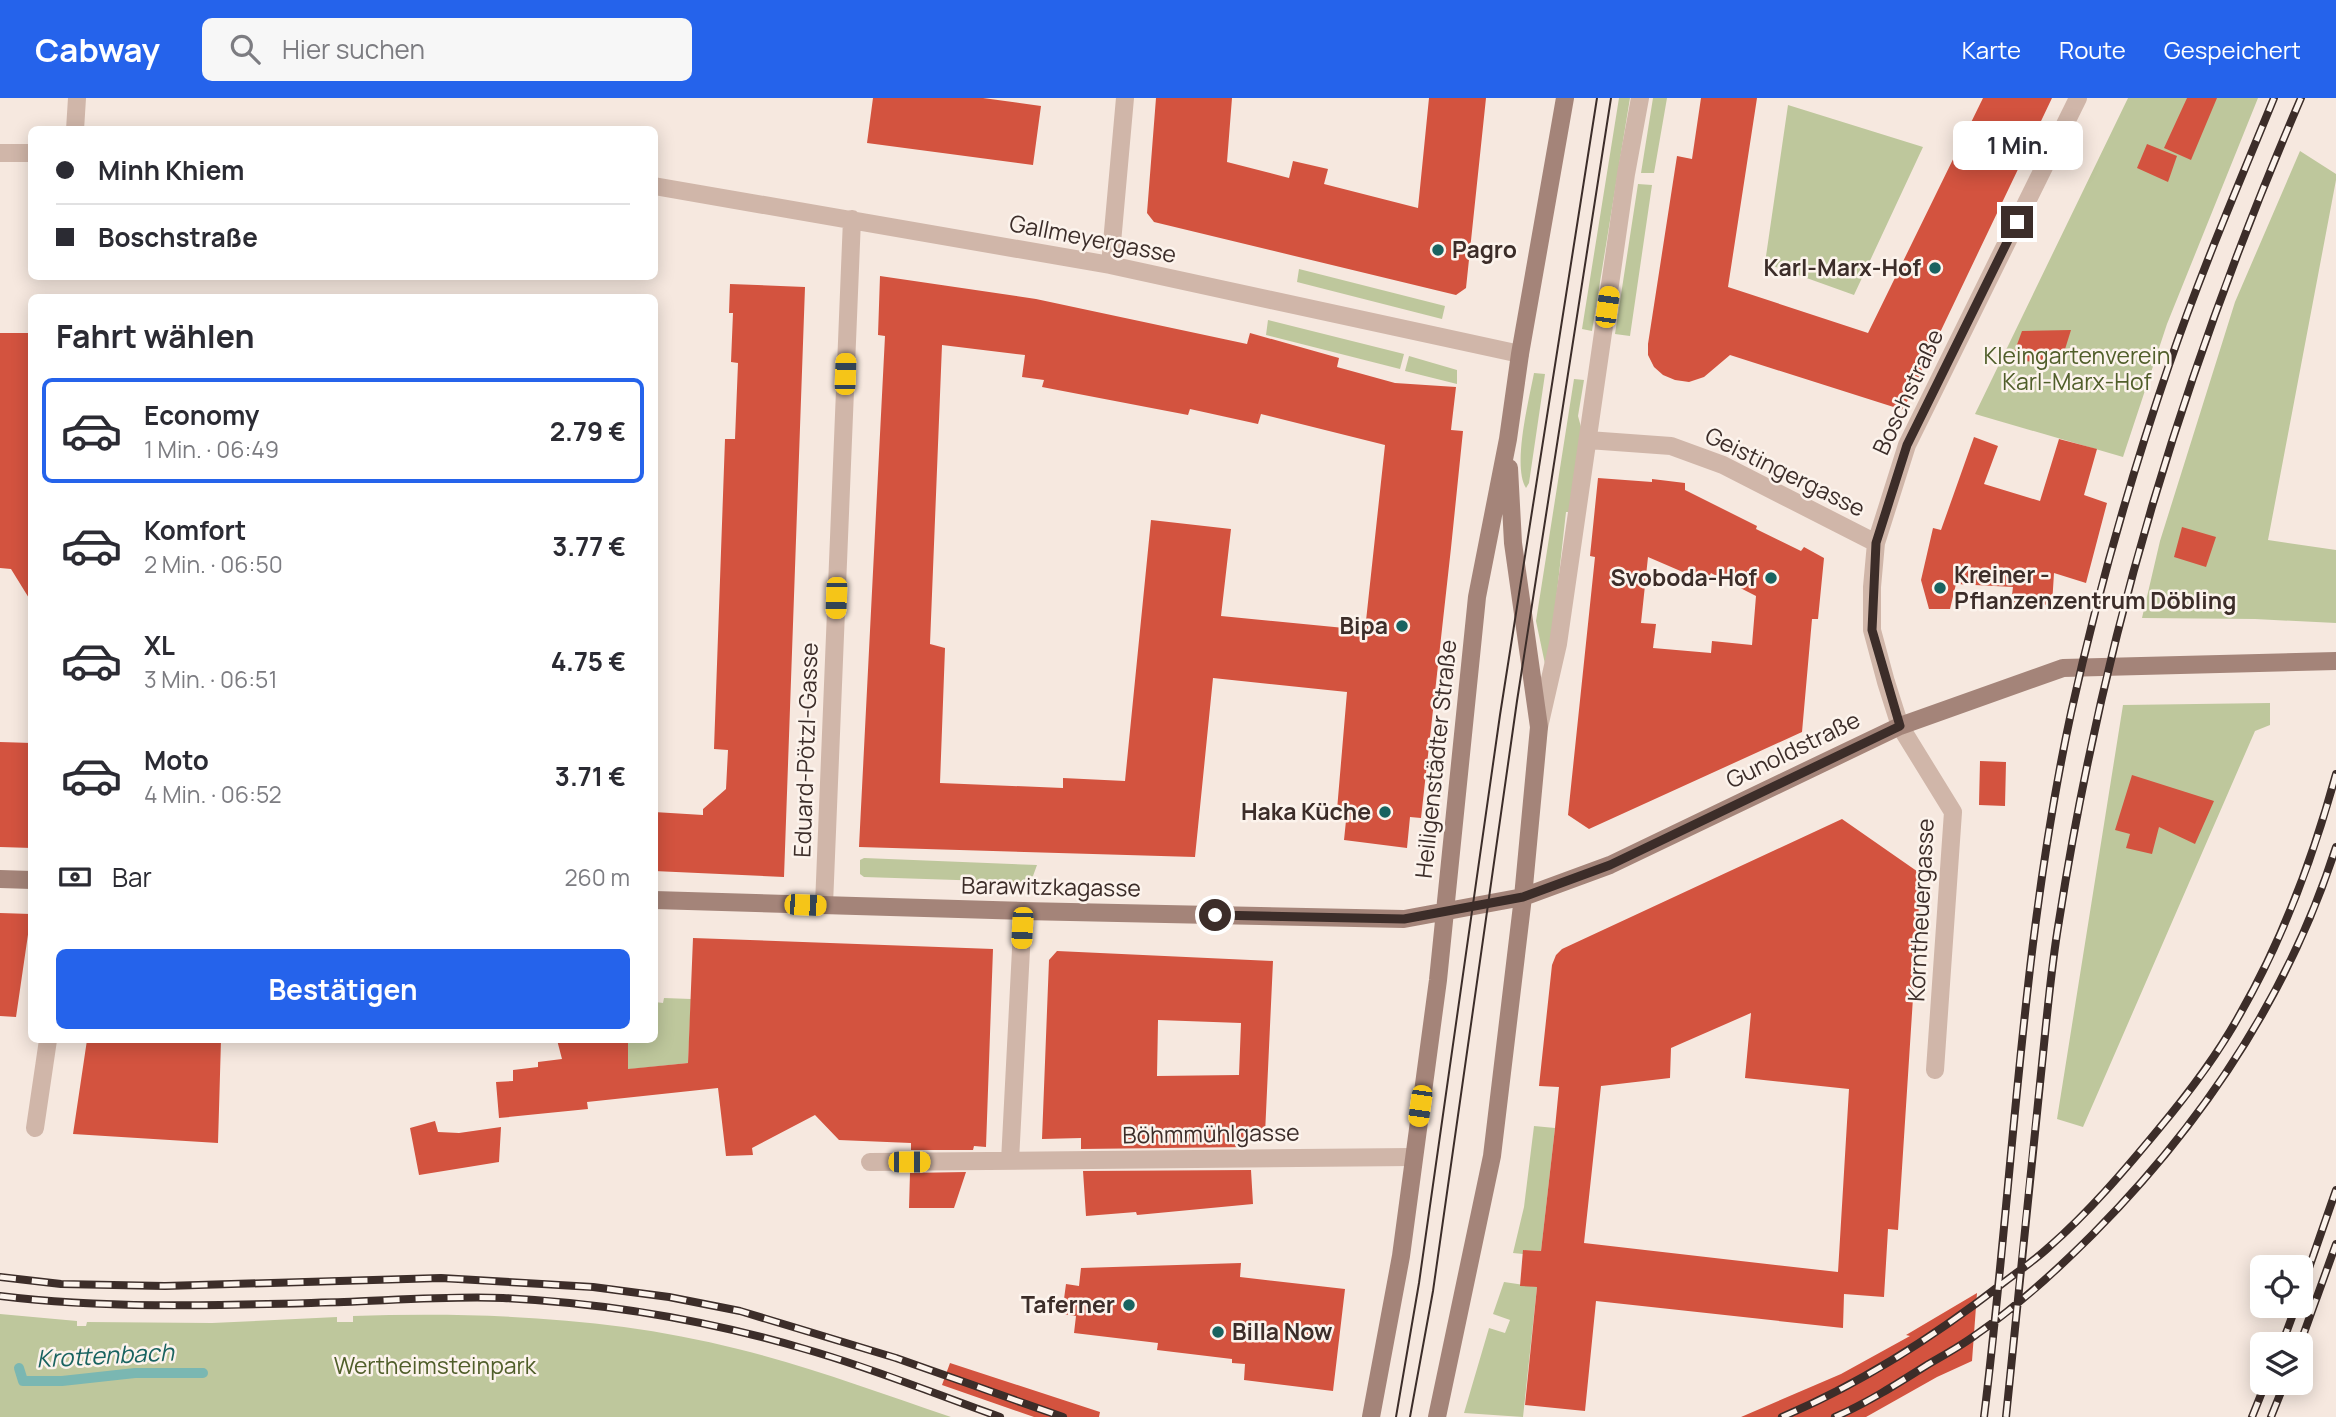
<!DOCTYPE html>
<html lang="de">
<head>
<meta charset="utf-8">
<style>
  body { margin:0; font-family:Manrope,sans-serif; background:#f7f7f7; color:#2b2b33; height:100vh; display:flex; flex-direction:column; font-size:26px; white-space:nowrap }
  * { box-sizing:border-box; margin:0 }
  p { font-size:23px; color:#7c7c81 }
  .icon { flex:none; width:38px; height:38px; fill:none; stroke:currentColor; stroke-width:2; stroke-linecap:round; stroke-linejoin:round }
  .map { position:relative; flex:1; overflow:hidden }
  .panel { position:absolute; left:28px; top:196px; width:630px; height:749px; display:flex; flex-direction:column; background:#fff; border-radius:10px; box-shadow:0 4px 18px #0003 }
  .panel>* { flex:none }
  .hud { position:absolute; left:28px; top:28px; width:630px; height:154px; border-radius:10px; box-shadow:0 4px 18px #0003; display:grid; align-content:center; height:154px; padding:0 28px; background:#fff }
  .fabs { position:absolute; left:2250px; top:1157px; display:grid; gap:14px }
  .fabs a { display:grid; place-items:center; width:63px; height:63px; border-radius:10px; background:#fff; box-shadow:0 4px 18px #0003; font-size:35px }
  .end { position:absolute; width:32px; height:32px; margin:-16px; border:9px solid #3c2d29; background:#fff; box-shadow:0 0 0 4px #fff }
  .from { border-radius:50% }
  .bubble { position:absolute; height:49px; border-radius:10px; background:#fff; box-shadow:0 4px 18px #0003; font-size:23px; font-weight:700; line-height:49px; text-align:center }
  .car { position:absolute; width:21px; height:42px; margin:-21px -10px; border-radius:9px; box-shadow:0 0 5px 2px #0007; background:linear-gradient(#f5c518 24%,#345 0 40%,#f5c518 0 76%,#345 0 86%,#f5c518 0) }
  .hud b { display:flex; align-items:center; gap:24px; height:66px; font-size:26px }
  .hud b+b { border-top:2px solid #e1e1e2 }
  .hud i { width:18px; height:18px; background:#2b2b33 }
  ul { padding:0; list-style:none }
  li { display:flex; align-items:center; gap:21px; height:105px; margin:0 14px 10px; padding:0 14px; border:4px solid transparent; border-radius:10px }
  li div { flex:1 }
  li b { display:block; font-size:26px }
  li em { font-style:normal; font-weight:700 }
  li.current { border-color:#2563eb }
  li>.icon { width:63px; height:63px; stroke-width:1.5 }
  h2 { padding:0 28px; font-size:32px; line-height:84px }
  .pay { display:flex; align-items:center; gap:18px; height:77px; padding:0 28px; font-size:26px }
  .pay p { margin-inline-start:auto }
  .cta { display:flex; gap:14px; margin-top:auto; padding:14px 28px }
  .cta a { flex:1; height:80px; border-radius:10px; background:#2563eb; color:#fff; font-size:28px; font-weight:700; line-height:80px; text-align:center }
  header { display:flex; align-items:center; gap:42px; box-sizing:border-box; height:98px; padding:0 35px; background:#2563eb; color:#fff }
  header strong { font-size:33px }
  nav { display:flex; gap:38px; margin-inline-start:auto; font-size:24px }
  .search { width:490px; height:63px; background:#f7f7f7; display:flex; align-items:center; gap:18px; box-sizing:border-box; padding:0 24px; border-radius:10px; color:#7c7c81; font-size:26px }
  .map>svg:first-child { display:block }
  .green { fill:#bec79c }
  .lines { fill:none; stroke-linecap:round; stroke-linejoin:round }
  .stream { stroke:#7ab7b2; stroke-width:10 }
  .building { fill:#d3533f; fill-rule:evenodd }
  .minor { stroke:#d0b6a9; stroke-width:18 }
  .secondary { stroke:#a48479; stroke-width:18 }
  .tram { stroke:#3c2d29; stroke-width:2 }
  .rail-casing { stroke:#3c2d29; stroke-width:8 }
  .rail { stroke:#fcf3ec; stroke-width:5; stroke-dasharray:16; stroke-linecap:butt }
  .route { stroke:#3c2d29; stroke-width:9 }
  .poi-dot { fill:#196360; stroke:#fcf3ec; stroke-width:2.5 }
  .labels { text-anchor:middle; stroke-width:5; stroke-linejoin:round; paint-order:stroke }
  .street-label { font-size:23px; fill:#3c2d29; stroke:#fcf3ec }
  .poi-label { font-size:23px; font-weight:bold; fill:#3c2d29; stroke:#fcf3ec; text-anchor:end }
  .park-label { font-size:23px; fill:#505e2a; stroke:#fcf3ec }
  .water-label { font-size:24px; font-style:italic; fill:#196360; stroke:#fcf3ec }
</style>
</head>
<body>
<header>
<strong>Cabway</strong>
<div class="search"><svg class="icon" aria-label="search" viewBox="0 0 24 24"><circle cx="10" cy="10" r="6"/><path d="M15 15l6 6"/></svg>Hier suchen</div>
<nav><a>Karte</a><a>Route</a><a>Gespeichert</a></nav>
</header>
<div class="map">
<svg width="2336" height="1319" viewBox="0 0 2336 1319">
  <rect width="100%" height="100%" fill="#f6e8df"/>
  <path class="green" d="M 1619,0 L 1630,0 L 1592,233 L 1582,231 Z
    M 1653,0 L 1667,0 L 1654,75 L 1641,75 Z
    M 2128,0 L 2258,0 L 2167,226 L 2123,359 L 1975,316 Z
    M 1788,7 L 1923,49 L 1854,197 L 1765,165 Z
    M 2300,53 L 2336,76 L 2336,82 L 2268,442 L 2336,452 L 2336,525 L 2255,521 L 2142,520 L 2160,443 L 2235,204 Z
    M 1638,86 L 1652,87 L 1630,238 L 1615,236 Z
    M 1299,171 L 1445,208 L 1442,221 L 1297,184 Z
    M 1268,222 L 1404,256 L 1400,271 L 1266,237 Z
    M 1409,258 L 1457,272 L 1457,286 L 1405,273 Z
    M 1534,275 L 1545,276 L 1529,385 L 1526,390 C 1512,368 1529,302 1534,275 Z
    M 1574,281 L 1584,282 L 1578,318 L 1581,329 L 1572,414 L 1566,414 L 1549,565 L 1545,566 L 1536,523 Z
    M 2270,605 L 2270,627 L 2255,633 L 2083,1029 L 2057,1021 L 2123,607 Z
    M 864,760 L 1037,767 L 1033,778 L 1020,784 L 864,779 L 860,776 L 860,762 Z
    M 664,900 L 691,901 L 688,965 L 631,971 L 628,978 L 628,942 L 654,942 L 655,904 L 663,905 Z
    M 1534,1028 L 1555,1030 L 1541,1153 L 1524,1152 L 1523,1156 L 1513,1155 L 1524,1109 Z
    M 1504,1184 L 1537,1189 L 1523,1319 L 1464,1315 L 1489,1230 L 1505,1235 L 1510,1222 L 1493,1216 Z
    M 0,1216 L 77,1223 L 77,1228 L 86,1228 L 87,1224 L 212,1225 L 337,1219 L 337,1224 L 353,1224 L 353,1218 C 482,1214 613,1219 738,1251 C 810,1269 880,1295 951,1319 L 0,1319 Z"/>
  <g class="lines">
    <path class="stream" d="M 19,1270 L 23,1283 L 62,1283 L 135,1275 L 203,1275"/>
  </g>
  <path class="building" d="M 873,0 L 983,0 L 1041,8 L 1033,67 L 867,45 Z
    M 1156,0 L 1232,0 L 1227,64 L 1289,80 L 1293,63 L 1328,71 L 1324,86 L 1418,110 L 1429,0 L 1486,0 L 1466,190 L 1456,197 L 1154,124 L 1147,115 Z
    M 1701,0 L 1757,0 L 1728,189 L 1868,235 L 1983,0 L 2052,0 L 1903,312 L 1730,257 L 1704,279 L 1689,284 L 1675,282 L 1663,277 L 1654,269 L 1648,257 L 1648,246 L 1677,58 L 1692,61 Z
    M 2187,0 L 2217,0 L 2191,62 L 2164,50 Z
    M 2147,46 L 2177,58 L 2168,84 L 2137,70 Z
    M 880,178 L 1036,201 L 1247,246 L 1250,235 L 1339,260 L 1337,269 L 1395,285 L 1456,289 L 1451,332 L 1463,333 L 1451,450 L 1421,720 L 1410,719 L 1407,750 L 1344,742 L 1347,713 L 1337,712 L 1347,594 L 1213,580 L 1195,759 L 859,749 L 885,238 L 878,237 ZM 942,247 L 1025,257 L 1022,279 L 1044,282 L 1042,289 L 1188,317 L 1190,311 L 1258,326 L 1261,316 L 1385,347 L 1365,532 L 1221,518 L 1231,431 L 1151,422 L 1125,683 L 1063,680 L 1063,690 L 940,685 L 945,550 L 930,546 Z
    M 730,186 L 805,189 L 784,779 L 654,773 L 654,714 L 703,717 L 703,711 L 726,691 L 728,652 L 714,651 L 725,341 L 735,341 L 738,265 L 731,264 L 733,215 L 729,215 Z
    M 2071,232 L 2061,264 L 2011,263 L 2022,233 Z
    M 0,235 L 32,235 L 32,505 L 11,471 L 0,470 Z
    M 1974,339 L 1998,348 L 1984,386 L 2040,403 L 2059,341 L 2097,351 L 2084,397 L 2107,405 L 2086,485 L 2054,475 L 2052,507 L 2011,505 L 2013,489 L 1956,486 L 1950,511 L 1929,511 L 1921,482 L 1933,430 L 1941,432 Z
    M 1598,380 L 1652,384 L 1652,381 L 1685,385 L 1685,392 L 1757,428 L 1756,431 L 1801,453 L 1804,449 L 1824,460 L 1818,521 L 1812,521 L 1802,634 L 1589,731 L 1568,717 L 1595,459 L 1590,458 ZM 1648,459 L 1706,484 L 1711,475 L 1756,498 L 1752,547 L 1712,543 L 1711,555 L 1653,550 L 1656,526 L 1641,525 Z
    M 2182,429 L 2216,439 L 2206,469 L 2174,459 Z
    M 0,644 L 32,645 L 32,750 L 0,749 Z
    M 1980,663 L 2006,664 L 2005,708 L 1979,707 Z
    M 2132,677 L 2214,703 L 2195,746 L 2159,729 L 2152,756 L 2126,750 L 2130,736 L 2115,732 Z
    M 1842,721 L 1921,776 L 1898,1132 L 1888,1131 L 1884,1199 L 1844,1196 L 1843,1230 L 1596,1203 L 1585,1313 L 1525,1307 L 1537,1189 L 1520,1188 L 1523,1152 L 1541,1153 L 1555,1030 L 1559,989 L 1539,988 L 1552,867 L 1556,857 L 1562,851 ZM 1751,915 L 1745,980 L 1849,991 L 1838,1174 L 1584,1145 L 1601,988 L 1670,980 L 1671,950 Z
    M 0,815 L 31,816 L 16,919 L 0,918 Z
    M 693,840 L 993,851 L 986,1049 L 974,1048 L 973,1052 L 911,1052 L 911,1045 L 839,1042 L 815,1017 L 752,1050 L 753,1057 L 726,1058 L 718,990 L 587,1004 L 588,1011 L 499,1020 L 496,984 L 513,983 L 513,972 L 538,969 L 538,964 L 562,961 L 557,942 L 628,942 L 628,971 L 688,965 Z
    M 1057,853 L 1273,863 L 1265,1036 L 1248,1036 L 1249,1049 L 1081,1051 L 1081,1040 L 1042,1041 L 1049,862 ZM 1158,922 L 1241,925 L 1239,977 L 1157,978 Z
    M 87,942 L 221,942 L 218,1045 L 73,1036 Z
    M 435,1023 L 438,1034 L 459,1035 L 501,1029 L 499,1064 L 419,1077 L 410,1030 Z
    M 1251,1072 L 1253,1106 L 1137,1117 L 1136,1114 L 1086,1118 L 1083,1073 Z
    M 966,1074 L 954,1110 L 909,1110 L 910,1075 Z
    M 1241,1165 L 1240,1179 L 1345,1191 L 1333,1293 L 1244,1282 L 1245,1266 L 1232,1265 L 1232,1261 L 1157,1252 L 1158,1245 L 1074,1235 L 1076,1218 L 1062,1216 L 1066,1186 L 1079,1188 L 1081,1170 Z
    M 1977,1195 L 1972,1263 L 1937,1279 L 1866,1319 L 1741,1319 L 1841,1276 L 1910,1238 L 1906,1237 Z
    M 950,1265 L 1100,1314 L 1099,1319 L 1034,1319 L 942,1287 Z"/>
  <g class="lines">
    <path class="minor" d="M 75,32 L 77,0
      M 0,55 L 32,55
      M 654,88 L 1110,167 L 1520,256
      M 1110,167 L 1125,0
      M 1588,342 L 1671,348 L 1723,367 L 1876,445
      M 1539,629 L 1558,546 L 1626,76 L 1640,0
      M 824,807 L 852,121
      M 1935,972 L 1953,714 L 1900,628 L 1886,584 L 1872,532 L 1872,489 L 1876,445 L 1907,347 L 2078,0
      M 35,1030 L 48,942
      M 1010,1063 L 1023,813
      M 870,1064 L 1412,1059"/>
    <path class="secondary" d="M 0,781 L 32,782
      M 654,802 L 1023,813 L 1404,821 L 1523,799 L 1610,767 L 1900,628 L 2063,570 L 2336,563
      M 1371,1319 L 1401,1158 L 1438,882 L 1477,499 L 1508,341 L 1520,256 L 1565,0
      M 1437,1319 L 1492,1058 L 1523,799 L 1539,629 L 1513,445 L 1509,370"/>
    <path class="tram" d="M 1396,1319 L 1419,1185 L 1500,617 L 1597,0
      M 1410,1319 L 1433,1193 L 1517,603 L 1611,0"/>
    <defs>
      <path id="rail" d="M 0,1179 L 61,1186 L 165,1188 L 441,1180 L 593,1189 L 669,1199 L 740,1213 L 896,1260 L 1063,1319
        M 2301,1193 L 2336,1092
        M 0,1198 C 114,1212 229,1207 344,1204 C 397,1202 450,1198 503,1200 C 606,1205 706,1222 805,1251 C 872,1270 935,1296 1000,1319
        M 2282,1246 L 2296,1208
        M 2300,1246 L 2336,1146
        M 1782,1319 C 1862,1285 1935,1238 2003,1185 C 2019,1173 2035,1162 2049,1149 C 2089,1114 2124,1073 2157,1033 C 2188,996 2217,958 2240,916 C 2283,841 2313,760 2336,676
        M 1835,1319 C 1867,1305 1897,1286 1927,1267 C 1944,1257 1961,1248 1977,1236 C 2019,1207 2057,1172 2093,1136 C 2202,1026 2289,896 2336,749
        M 1984,1319 C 2013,1084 2021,847 2071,615 C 2097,497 2130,381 2169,267 C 2200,176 2238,88 2274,0
        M 2006,1319 C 2018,1201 2029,1083 2042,966 C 2047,918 2051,870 2059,823 C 2104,534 2185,269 2301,0
        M 2252,1319 L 2266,1284
        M 2271,1319 L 2285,1284"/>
    </defs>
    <use href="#rail" class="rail-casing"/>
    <use href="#rail" class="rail"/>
  </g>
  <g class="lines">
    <path class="route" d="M 1215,817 L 1404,821 L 1523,799 L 1610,767 L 1900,628 L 1872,532 L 1876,445 L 1907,347 L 2017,124"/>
  </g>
  <g class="poi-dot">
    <circle cx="1438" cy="152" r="7"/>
    <circle cx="1935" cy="170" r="7"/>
    <circle cx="1771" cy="480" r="7"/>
    <circle cx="1940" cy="490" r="7"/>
    <circle cx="1402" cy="528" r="7"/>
    <circle cx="1385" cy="714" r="7"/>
    <circle cx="1129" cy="1207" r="7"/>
    <circle cx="1218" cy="1234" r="7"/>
  </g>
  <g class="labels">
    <g class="street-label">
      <text transform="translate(1093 141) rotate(11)" y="8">Gallmeyergasse</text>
      <text transform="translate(1908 294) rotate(-65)" y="8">Boschstraße</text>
      <text transform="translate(1785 374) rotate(26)" y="8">Geistingergasse</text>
      <text transform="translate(806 652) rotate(-88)" y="8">Eduard-Pötzl-Gasse</text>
      <text transform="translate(1793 652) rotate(-26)" y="8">Gunoldstraße</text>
      <text transform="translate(1436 661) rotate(-84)" y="8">Heiligenstädter Straße</text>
      <text transform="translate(1051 789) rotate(1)" y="8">Barawitzkagasse</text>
      <text transform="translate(1921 812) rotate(-87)" y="8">Korntheuergasse</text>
      <text transform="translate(1211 1036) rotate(-1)" y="8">Böhmmühlgasse</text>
    </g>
    <g class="poi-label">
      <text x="1452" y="160" text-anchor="start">Pagro</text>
      <text x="1921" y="178">Karl-Marx-Hof</text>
      <text x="1954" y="485" text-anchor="start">Kreiner -<tspan x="1954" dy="26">Pflanzenzentrum Döbling</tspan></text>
      <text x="1757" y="488">Svoboda-Hof</text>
      <text x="1388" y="536">Bipa</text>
      <text x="1371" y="722">Haka Küche</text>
      <text x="1115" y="1215">Taferner</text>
      <text x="1232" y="1242" text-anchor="start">Billa Now</text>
    </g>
    <g class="park-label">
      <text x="2077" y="266">Kleingartenverein<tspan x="2077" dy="26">Karl-Marx-Hof</tspan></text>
      <text x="435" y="1276">Wertheimsteinpark</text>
    </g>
    <g class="water-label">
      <text transform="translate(105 1258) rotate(-3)" y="8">Krottenbach</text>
    </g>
  </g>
</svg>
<div class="fabs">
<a><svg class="icon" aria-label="locate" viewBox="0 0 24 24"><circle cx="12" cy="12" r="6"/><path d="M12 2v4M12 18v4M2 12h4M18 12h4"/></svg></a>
<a><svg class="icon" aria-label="layers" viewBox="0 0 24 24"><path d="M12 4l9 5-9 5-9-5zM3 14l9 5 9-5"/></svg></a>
</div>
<i class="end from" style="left:1215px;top:817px"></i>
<i class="end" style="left:2017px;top:124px"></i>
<div class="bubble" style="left:1953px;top:23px;width:130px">1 Min.</div>
<i class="car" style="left:1607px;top:209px;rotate:8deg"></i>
<i class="car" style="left:845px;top:276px;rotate:2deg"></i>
<i class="car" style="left:836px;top:500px;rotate:182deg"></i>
<i class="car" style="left:805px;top:807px;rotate:92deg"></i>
<i class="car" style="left:1022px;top:830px;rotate:183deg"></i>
<i class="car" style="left:1420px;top:1008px;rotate:188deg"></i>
<i class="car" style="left:909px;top:1064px;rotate:90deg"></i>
<div class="hud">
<b><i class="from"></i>Minh Khiem</b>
<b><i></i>Boschstraße</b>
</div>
<section class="panel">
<h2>Fahrt wählen</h2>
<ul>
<li class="current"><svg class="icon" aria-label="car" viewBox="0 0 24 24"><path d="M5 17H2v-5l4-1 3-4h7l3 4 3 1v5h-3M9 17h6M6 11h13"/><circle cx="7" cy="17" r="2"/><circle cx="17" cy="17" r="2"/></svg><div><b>Economy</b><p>1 Min. · 06:49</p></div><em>2.79 €</em></li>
<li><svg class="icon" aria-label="car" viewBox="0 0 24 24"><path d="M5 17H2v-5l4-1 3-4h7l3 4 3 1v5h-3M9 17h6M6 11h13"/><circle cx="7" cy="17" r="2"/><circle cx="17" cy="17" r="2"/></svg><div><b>Komfort</b><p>2 Min. · 06:50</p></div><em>3.77 €</em></li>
<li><svg class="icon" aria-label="car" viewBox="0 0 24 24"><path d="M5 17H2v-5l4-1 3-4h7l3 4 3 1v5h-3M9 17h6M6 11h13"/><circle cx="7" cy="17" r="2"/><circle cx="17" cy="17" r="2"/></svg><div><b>XL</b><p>3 Min. · 06:51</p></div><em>4.75 €</em></li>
<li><svg class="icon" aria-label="car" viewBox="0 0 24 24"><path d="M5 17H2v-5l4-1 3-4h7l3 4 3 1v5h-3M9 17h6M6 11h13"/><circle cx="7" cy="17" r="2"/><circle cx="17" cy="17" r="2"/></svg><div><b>Moto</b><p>4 Min. · 06:52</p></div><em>3.71 €</em></li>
</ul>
<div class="pay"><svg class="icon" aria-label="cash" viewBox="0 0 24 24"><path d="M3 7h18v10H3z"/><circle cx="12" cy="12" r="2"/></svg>Bar<p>260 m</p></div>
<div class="cta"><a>Bestätigen</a></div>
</section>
</div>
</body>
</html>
